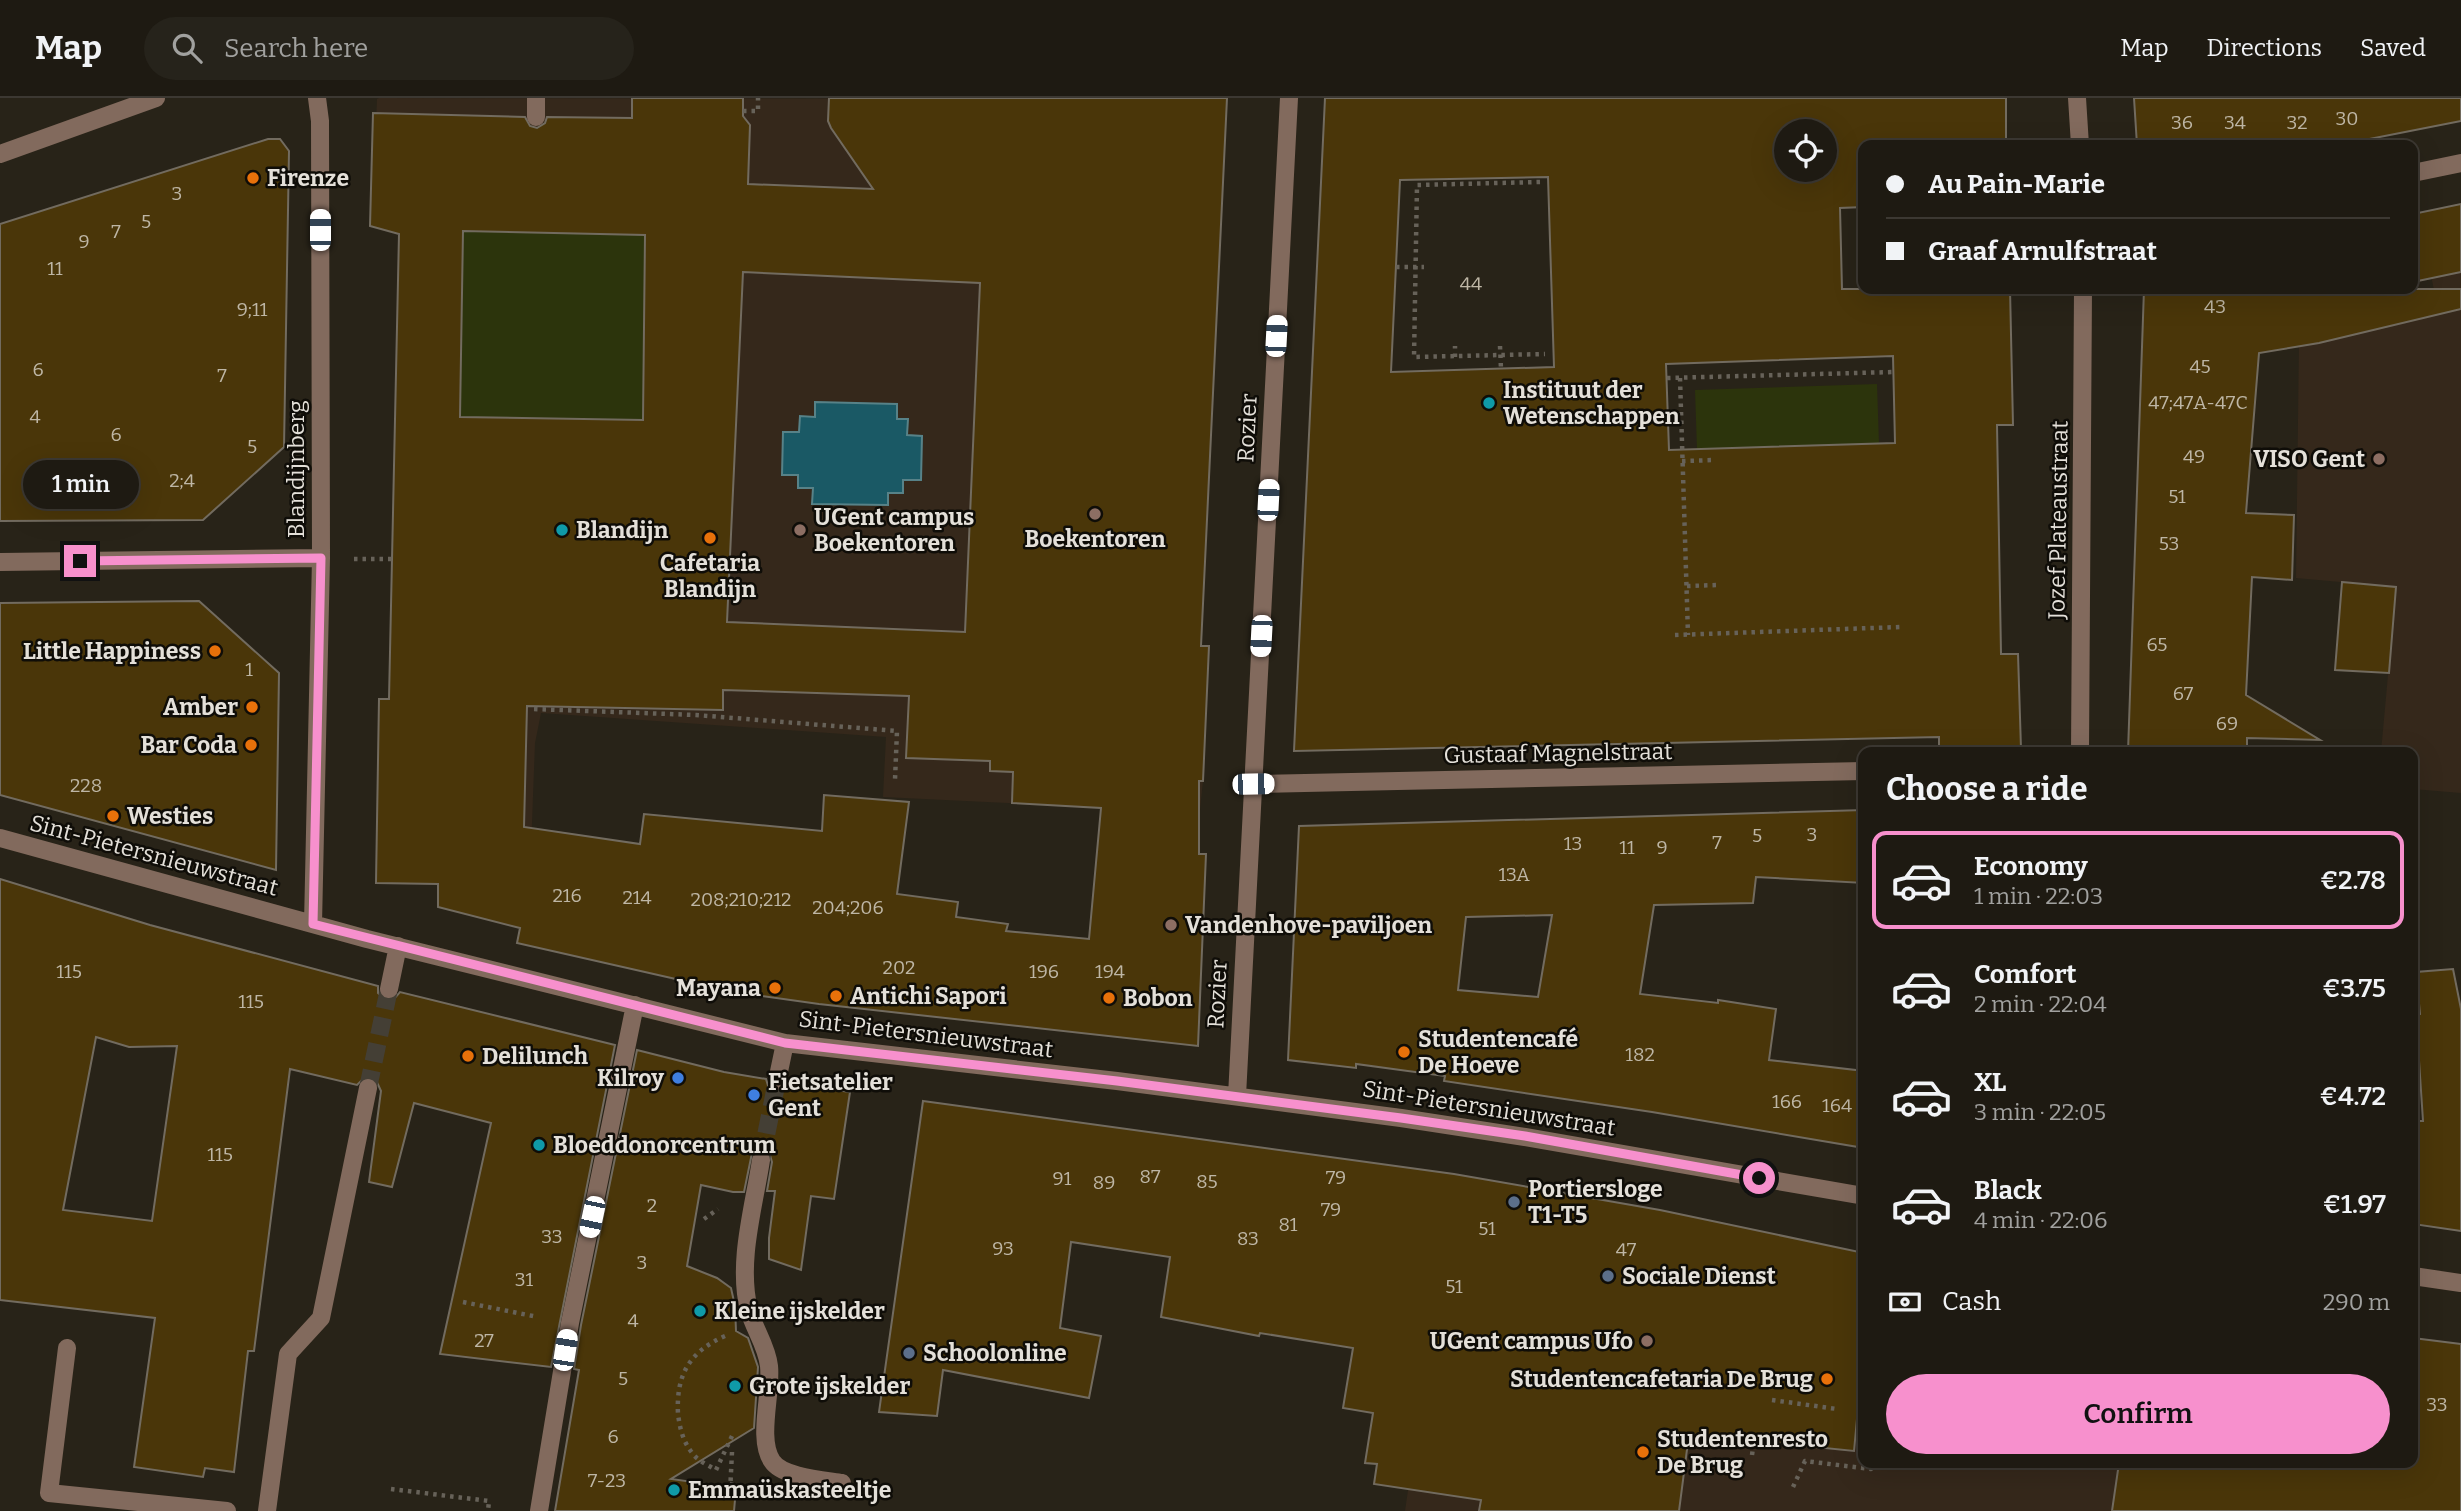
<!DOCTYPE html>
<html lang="en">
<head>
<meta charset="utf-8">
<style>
  body { margin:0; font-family:Bitter,serif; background:#26231b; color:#f1f3f6; height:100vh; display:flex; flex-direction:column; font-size:26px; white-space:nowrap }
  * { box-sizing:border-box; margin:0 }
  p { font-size:23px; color:#a1a19f }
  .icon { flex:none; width:38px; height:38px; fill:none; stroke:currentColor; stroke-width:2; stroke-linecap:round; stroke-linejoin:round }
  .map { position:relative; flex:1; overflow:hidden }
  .panel { position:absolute; left:1858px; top:649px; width:560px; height:721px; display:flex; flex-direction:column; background:#1e1a12; border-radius:14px; box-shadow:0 7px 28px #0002,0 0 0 2px #3c3832 }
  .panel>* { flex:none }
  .guide { position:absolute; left:1858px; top:42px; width:560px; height:154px; border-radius:14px; box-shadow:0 7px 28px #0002,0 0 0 2px #3c3832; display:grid; align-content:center; height:154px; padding:0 28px; background:#1e1a12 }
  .controls { position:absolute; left:1774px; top:21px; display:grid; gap:14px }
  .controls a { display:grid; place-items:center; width:63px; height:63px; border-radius:50%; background:#1e1a12; box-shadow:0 7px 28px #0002,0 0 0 2px #3c3832; font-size:35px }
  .end { position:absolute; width:32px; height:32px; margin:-16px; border:9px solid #f790cd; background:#111; box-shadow:0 0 0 4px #111 }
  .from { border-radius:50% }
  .bubble { position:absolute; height:49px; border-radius:24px; background:#1e1a12; box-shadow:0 7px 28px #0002,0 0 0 2px #3c3832; font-size:23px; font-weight:600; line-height:49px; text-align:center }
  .car { position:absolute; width:21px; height:42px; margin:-21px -10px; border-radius:9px; box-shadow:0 0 5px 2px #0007; background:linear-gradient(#fff 24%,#345 0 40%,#fff 0 76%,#345 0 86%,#fff 0) }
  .guide b { display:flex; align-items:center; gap:24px; height:66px; font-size:26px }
  .guide b+b { border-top:2px solid #3c3832 }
  .guide i { width:18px; height:18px; background:#f1f3f6 }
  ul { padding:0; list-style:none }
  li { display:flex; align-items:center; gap:21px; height:98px; margin:0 14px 10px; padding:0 14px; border:4px solid transparent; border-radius:14px }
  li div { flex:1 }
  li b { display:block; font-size:26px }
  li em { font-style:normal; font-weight:600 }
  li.selected { border-color:#f790cd }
  li>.icon { width:63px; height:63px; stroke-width:1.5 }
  h2 { padding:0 28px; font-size:32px; line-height:84px }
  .pay { display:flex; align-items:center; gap:18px; height:77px; padding:0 28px; font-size:26px }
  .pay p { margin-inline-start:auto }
  .action { display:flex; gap:14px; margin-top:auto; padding:14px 28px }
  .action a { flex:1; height:80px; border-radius:42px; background:#f790cd; color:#111; font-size:28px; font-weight:600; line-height:80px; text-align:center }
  header { display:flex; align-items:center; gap:42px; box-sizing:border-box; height:98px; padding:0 35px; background:#1e1a12; border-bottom:2px solid #3c3832 }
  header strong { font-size:33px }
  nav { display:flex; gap:38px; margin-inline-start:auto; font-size:24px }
  .search { width:490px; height:63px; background:#26231b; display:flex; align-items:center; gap:18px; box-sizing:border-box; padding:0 24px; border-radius:38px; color:#a1a19f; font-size:26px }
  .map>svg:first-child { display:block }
  .education { fill:#35281b }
  .green { fill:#2c340c }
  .water { fill:#1a5965; stroke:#578288; stroke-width:2 }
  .building { fill:#4a3609; stroke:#726b5f; stroke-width:2; fill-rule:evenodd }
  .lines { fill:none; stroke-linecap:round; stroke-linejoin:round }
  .minor-tunnel { stroke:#443f35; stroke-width:18; stroke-dasharray:18 9; stroke-linecap:butt }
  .path { stroke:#676259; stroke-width:4.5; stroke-dasharray:3.5 5; stroke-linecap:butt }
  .minor { stroke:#826a5d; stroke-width:18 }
  .path-bridge { stroke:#676259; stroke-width:4.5; stroke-dasharray:3.5 5; stroke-linecap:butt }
  .route { stroke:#f790cd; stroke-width:9 }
  .food-dot { fill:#e8710a; stroke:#0f0d08; stroke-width:2.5 }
  .culture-dot { fill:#0f9aa8; stroke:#0f0d08; stroke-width:2.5 }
  .education-dot { fill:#8d6e63; stroke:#0f0d08; stroke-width:2.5 }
  .shop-dot { fill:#3f7fe0; stroke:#0f0d08; stroke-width:2.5 }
  .service-dot { fill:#5c6f8a; stroke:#0f0d08; stroke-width:2.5 }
  .labels { text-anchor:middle; stroke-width:5; stroke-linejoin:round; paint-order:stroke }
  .number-label { font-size:19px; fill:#beb6a5 }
  .poi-label { font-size:23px; font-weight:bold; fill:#e4e0d9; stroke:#0f0d08; text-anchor:start }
  .street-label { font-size:23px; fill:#e4e0d9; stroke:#0f0d08 }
</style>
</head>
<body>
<header>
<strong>Map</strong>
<div class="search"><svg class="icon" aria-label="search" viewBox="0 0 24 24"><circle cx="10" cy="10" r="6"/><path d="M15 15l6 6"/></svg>Search here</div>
<nav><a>Map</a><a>Directions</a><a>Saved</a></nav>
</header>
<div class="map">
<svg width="2461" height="1413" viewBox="0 0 2461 1413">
  <rect width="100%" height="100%" fill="#282318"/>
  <path class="education" d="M 379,0 L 1227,1 L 1201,548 L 1203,683 L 1199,721 L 1111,710 L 883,699 L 886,639 L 541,615 L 535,645 L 531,752 L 520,830 L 438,809 L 438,786 L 376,784 L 379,601 L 390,601 L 399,130 L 372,128 L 377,1 Z
    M 2461,107 L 2461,695 L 2413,691 L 2413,654 L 2381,654 L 2396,489 L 2296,480 L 2299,243 L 2396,227 L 2439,216 L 2418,115 Z
    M 1454,1076 L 1661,1112 L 1864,1155 L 1864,1365 L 2413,1365 L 2461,1413 L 1405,1413 Z"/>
  <path class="green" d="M 463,133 L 645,137 L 643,322 L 460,319 Z
    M 1877,286 L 1879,346 L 1697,351 L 1695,292 Z"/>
  <path class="water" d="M 815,304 L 897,306 L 897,321 L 908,321 L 907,337 L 922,338 L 921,382 L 903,382 L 903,395 L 888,395 L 888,407 L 812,406 L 813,390 L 798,390 L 798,377 L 782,377 L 783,334 L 799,334 L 800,318 L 815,319 Z"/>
  <path class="building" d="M 632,0 L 743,0 L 743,18 L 750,27 L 748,86 L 873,91 L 831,30 L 828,23 L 829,0 L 1227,0 L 1201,548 L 1209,548 L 1203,683 L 1199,683 L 1199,756 L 1206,756 L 1198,948 L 819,906 L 733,894 L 517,845 L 520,830 L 438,809 L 438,786 L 376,785 L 379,601 L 389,601 L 399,136 L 370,128 L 373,15 L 525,19 L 530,28 L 537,30 L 545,25 L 547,19 L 632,20 ZM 463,133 L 645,137 L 643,322 L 460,319 ZM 743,174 L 980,185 L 965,534 L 727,524 ZM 723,592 L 909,598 L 906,660 L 990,663 L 990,673 L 1013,674 L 1012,705 L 1101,710 L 1089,841 L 1006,833 L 1008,826 L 956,819 L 958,804 L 897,796 L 909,704 L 824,697 L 822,733 L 644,716 L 640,746 L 524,729 L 527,608 L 723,612 Z
    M 1325,0 L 2006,0 L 2006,47 L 1864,47 L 1864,109 L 1840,110 L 1842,191 L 2010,191 L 2013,327 L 1997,327 L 2001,556 L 2018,556 L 2021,651 L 1939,652 L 1939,639 L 1294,653 ZM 1787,33 L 1825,33 L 1825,72 L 1787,72 ZM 1548,79 L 1554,269 L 1391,274 L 1400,82 ZM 1893,258 L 1895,345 L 1669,352 L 1666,266 Z
    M 2134,0 L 2461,0 L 2461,23 L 2339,47 L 2137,47 Z
    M 268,41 L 280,41 L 289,53 L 284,349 L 203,422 L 0,423 L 0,126 Z
    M 2461,106 L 2461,174 L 2413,184 L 2413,116 Z
    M 2144,191 L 2461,191 L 2461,211 L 2319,245 L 2259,255 L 2246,415 L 2294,417 L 2292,482 L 2252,479 L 2246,597 L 2320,642 L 2247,640 L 2247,654 L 2128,654 Z
    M 2342,484 L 2396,489 L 2389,575 L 2335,572 Z
    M 199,503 L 279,575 L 276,772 L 0,697 L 0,505 Z
    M 1864,712 L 1864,785 L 1756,779 L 1753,805 L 1654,807 L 1640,896 L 1718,905 L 1718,902 L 1776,911 L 1769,962 L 1864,973 L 1864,1050 L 1652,1014 L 1444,983 L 1445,978 L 1356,966 L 1356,970 L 1288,962 L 1299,728 ZM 1552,817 L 1538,899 L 1458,892 L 1466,819 Z
    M 0,781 L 150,827 L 378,888 L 378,895 L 386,902 L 393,902 L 400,894 L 615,947 L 551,1269 L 440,1256 L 491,1025 L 414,1005 L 392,1089 L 369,1084 L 381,993 L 376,982 L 365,979 L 357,987 L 290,971 L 254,1253 L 248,1253 L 234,1374 L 205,1370 L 203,1379 L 134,1369 L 155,1220 L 0,1202 ZM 96,939 L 129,949 L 177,948 L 152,1123 L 63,1112 Z
    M 2453,871 L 2461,911 L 2461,1133 L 2413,1126 L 2413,1023 L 2423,1023 L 2416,917 L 2420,916 L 2416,874 Z
    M 637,952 L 724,974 L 766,981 L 769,991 L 775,994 L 785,991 L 788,985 L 850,994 L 834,1101 L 811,1098 L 801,1172 L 769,1161 L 769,1140 L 775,1093 L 767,1093 L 772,1064 L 769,1054 L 762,1051 L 752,1055 L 744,1094 L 733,1094 L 701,1087 L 687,1168 L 717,1180 L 731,1190 L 735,1208 L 736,1233 L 748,1240 L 758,1269 L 754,1330 L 671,1381 L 736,1390 L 734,1413 L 555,1413 L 579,1272 L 574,1271 L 581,1227 Z
    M 923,1003 L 1454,1076 L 1660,1112 L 1864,1155 L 1864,1246 L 1854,1353 L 1689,1336 L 1679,1413 L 1479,1413 L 1481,1402 L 1374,1386 L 1377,1366 L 1365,1365 L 1373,1315 L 1343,1310 L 1353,1250 L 1260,1235 L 1259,1238 L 1161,1219 L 1170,1159 L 1071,1144 L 1060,1230 L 1101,1238 L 1089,1300 L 943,1272 L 937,1318 L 879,1314 Z
    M 2413,1240 L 2461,1246 L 2461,1413 L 2112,1413 L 2119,1365 L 2413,1365 Z"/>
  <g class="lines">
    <path class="minor-tunnel" d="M 368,990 L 389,891
      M 761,1062 L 777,983"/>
    <path class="path" d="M 743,13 L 758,13 L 758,0
      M 1540,84 L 1417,87 L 1414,259 L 1545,256
      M 1455,259 L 1455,248
      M 1667,280 L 1894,274
      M 1680,280 L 1688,537
      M 1682,363 L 1715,362
      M 354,461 L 392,461
      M 1687,488 L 1719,487
      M 1675,537 L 1900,529
      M 534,611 L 696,617 L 897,633 L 895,682
      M 704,1121 L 718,1111
      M 463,1204 L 538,1219
      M 725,1238 C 689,1254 676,1277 678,1316 C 680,1331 683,1344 693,1356 C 698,1363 708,1367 716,1372 L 732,1338
      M 1772,1302 L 1837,1311
      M 1858,1302 L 1864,1303
      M 1858,1314 L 1864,1315
      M 732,1354 L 730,1395 L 747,1397
      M 1752,1357 L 1754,1343
      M 730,1386 L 748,1388
      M 1793,1389 L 1805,1363 L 1871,1371 L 1872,1365
      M 391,1391 L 489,1403 L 488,1413"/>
    <path class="minor" d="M 2077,0 L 2080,47
      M 536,19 L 536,0
      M 0,56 L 156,0
      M 2413,75 L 2461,65
      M 0,464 L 321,460
      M 2080,654 L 2083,191
      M 1253,686 L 1864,673
      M 0,740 L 367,841 L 785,945 L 1117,983 L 1401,1020 L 1525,1039 L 1864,1098
      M 313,826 L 321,460 L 320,23 L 317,0
      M 389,891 L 398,848
      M 777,983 L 785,945
      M 1237,998 L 1289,0
      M 761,1062 C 754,1109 737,1164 749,1212 C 754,1231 767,1248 769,1268 C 772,1295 757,1341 772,1363 C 782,1379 823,1382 842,1385
      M 2413,1178 L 2461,1185
      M 67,1250 L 49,1395 L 227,1413
      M 267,1413 L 288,1256 L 321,1220 L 368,990
      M 539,1413 L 570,1225 L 635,907"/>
    <path class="path-bridge" d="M 1396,169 L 1424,169
      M 1500,248 L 1501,271"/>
  </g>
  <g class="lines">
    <path class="route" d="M 80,463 L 321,460 L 313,826 L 785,945 L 1117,983 L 1401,1020 L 1525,1038 L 1759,1080"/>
  </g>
  <g class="food-dot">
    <circle cx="253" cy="80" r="7"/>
    <circle cx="710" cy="440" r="7"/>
    <circle cx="215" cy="553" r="7"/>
    <circle cx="252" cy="609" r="7"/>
    <circle cx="251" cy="647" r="7"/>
    <circle cx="113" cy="718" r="7"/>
    <circle cx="775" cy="890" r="7"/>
    <circle cx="836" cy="898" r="7"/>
    <circle cx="1109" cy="900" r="7"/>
    <circle cx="1404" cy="954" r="7"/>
    <circle cx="468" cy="958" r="7"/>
    <circle cx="1827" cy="1281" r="7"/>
    <circle cx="1643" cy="1354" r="7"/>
  </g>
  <g class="culture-dot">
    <circle cx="1489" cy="305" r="7"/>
    <circle cx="562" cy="432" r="7"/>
    <circle cx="539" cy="1047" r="7"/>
    <circle cx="700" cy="1213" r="7"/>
    <circle cx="735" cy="1288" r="7"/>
    <circle cx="674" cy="1392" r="7"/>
  </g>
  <g class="education-dot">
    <circle cx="2379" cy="361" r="7"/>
    <circle cx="1095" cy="416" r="7"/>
    <circle cx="800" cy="432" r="7"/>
    <circle cx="1171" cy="827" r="7"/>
    <circle cx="1647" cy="1243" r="7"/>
  </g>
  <g class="shop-dot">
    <circle cx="678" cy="980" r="7"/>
    <circle cx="754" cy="997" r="7"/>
  </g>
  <g class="service-dot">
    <circle cx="1514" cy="1104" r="7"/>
    <circle cx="1608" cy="1178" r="7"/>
    <circle cx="909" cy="1255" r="7"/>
  </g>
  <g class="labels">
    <g class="number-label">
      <text x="2347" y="27">30</text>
      <text x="2182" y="31">36</text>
      <text x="2235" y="31">34</text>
      <text x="2297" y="31">32</text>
      <text x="177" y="102">3</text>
      <text x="146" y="130">5</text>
      <text x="116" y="140">7</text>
      <text x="84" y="150">9</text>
      <text x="55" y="177">11</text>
      <text x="1471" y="192">44</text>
      <text x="2215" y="215">43</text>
      <text x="252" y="218">9;11</text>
      <text x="2200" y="275">45</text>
      <text x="38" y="278">6</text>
      <text x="222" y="284">7</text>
      <text x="2198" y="311">47;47A-47C</text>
      <text x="35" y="325">4</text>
      <text x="116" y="343">6</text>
      <text x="252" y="355">5</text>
      <text x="2194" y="365">49</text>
      <text x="182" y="389">2;4</text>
      <text x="2177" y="405">51</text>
      <text x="2169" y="452">53</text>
      <text x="2157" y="553">65</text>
      <text x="249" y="578">1</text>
      <text x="2183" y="602">67</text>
      <text x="2227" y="632">69</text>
      <text x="86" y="694">228</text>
      <text x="1812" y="743">3</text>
      <text x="1757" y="744">5</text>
      <text x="1717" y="751">7</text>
      <text x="1573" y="752">13</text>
      <text x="1627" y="756">11</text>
      <text x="1662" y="756">9</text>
      <text x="1514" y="783">13A</text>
      <text x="567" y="804">216</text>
      <text x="637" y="806">214</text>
      <text x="741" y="808">208;210;212</text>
      <text x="848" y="816">204;206</text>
      <text x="899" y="876">202</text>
      <text x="69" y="880">115</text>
      <text x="1044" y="880">196</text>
      <text x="1110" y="880">194</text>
      <text x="251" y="910">115</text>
      <text x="1640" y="963">182</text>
      <text x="1787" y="1010">166</text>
      <text x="1837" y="1014">164</text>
      <text x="220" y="1063">115</text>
      <text x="1150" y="1085">87</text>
      <text x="1336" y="1086">79</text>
      <text x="1062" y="1087">91</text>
      <text x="1207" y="1090">85</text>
      <text x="1104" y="1091">89</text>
      <text x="652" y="1114">2</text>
      <text x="1331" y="1118">79</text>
      <text x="1288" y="1133">81</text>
      <text x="1487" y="1137">51</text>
      <text x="552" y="1145">33</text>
      <text x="1248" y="1147">83</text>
      <text x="1003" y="1157">93</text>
      <text x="1626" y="1158">47</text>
      <text x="642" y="1171">3</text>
      <text x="524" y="1188">31</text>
      <text x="1454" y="1195">51</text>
      <text x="633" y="1229">4</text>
      <text x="484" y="1249">27</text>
      <text x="623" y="1287">5</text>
      <text x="2437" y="1313">33</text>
      <text x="613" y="1345">6</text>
      <text x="607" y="1389">7-23</text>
    </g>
    <g class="poi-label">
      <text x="267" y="88">Firenze</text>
      <text x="1503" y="300">Instituut der<tspan x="1503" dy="26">Wetenschappen</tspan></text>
      <text x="2365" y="369" text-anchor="end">VISO Gent</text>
      <text x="814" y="427">UGent campus<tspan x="814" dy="26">Boekentoren</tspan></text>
      <text x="576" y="440">Blandijn</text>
      <text x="1095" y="449" text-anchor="middle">Boekentoren</text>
      <text x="710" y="473" text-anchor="middle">Cafetaria<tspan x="710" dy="26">Blandijn</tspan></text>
      <text x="201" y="561" text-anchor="end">Little Happiness</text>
      <text x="238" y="617" text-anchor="end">Amber</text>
      <text x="237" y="655" text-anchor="end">Bar Coda</text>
      <text x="127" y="726">Westies</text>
      <text x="1185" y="835">Vandenhove-paviljoen</text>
      <text x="761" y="898" text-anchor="end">Mayana</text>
      <text x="850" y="906">Antichi Sapori</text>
      <text x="1123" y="908">Bobon</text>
      <text x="1418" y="949">Studentencafé<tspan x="1418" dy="26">De Hoeve</tspan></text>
      <text x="482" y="966">Delilunch</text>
      <text x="664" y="988" text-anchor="end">Kilroy</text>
      <text x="768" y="992">Fietsatelier<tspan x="768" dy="26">Gent</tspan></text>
      <text x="553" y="1055">Bloeddonorcentrum</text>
      <text x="1528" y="1099">Portiersloge<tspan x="1528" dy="26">T1-T5</tspan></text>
      <text x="1622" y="1186">Sociale Dienst</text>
      <text x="714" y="1221">Kleine ijskelder</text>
      <text x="1633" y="1251" text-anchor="end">UGent campus Ufo</text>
      <text x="923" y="1263">Schoolonline</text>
      <text x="1813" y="1289" text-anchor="end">Studentencafetaria De Brug</text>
      <text x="749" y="1296">Grote ijskelder</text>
      <text x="1657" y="1349">Studentenresto<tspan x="1657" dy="26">De Brug</tspan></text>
      <text x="688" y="1400">Emmaüskasteeltje</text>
    </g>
    <g class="street-label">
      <text transform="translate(1247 330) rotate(-87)" y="8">Rozier</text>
      <text transform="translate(296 371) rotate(-90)" y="8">Blandijnberg</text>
      <text transform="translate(2058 422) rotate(-89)" y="8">Jozef Plateaustraat</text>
      <text transform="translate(1558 655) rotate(-1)" y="8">Gustaaf Magnelstraat</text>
      <text transform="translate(154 757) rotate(15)" y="8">Sint-Pietersnieuwstraat</text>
      <text transform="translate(1217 896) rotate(-87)" y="8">Rozier</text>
      <text transform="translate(926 936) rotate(7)" y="8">Sint-Pietersnieuwstraat</text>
      <text transform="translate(1489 1010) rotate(9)" y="8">Sint-Pietersnieuwstraat</text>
    </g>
  </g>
</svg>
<div class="controls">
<a><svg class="icon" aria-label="locate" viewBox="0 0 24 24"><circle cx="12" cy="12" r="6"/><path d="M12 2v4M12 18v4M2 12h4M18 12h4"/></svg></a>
</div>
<i class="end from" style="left:1759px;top:1080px"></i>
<i class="end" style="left:80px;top:463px"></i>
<div class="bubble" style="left:23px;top:362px;width:116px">1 min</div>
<i class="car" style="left:320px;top:132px;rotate:0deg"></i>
<i class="car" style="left:1276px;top:238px;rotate:3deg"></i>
<i class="car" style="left:1268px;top:402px;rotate:3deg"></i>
<i class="car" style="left:1261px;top:538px;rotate:183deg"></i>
<i class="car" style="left:1253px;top:686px;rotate:89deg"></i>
<i class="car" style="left:592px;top:1119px;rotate:192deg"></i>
<i class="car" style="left:565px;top:1252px;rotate:9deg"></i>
<div class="guide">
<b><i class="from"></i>Au Pain-Marie</b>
<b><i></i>Graaf Arnulfstraat</b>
</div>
<section class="panel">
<h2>Choose a ride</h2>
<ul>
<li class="selected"><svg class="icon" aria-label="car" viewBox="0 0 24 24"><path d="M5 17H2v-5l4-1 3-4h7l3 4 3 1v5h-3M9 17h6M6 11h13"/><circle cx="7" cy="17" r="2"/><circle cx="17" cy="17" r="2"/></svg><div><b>Economy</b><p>1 min · 22:03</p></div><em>€2.78</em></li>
<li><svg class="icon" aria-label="car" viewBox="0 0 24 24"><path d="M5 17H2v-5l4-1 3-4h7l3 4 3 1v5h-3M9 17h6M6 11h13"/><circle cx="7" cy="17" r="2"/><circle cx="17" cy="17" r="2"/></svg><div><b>Comfort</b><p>2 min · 22:04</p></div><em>€3.75</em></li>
<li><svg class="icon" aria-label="car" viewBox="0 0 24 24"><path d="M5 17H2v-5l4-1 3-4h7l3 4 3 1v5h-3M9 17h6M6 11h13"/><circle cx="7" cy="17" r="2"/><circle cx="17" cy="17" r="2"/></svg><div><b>XL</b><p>3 min · 22:05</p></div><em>€4.72</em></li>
<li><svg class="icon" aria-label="car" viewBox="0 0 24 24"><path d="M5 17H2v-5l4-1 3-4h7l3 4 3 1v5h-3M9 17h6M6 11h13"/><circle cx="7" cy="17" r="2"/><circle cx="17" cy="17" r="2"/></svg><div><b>Black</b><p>4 min · 22:06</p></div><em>€1.97</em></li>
</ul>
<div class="pay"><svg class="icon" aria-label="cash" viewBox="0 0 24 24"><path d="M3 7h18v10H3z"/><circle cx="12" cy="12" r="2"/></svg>Cash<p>290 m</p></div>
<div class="action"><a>Confirm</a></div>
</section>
</div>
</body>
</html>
